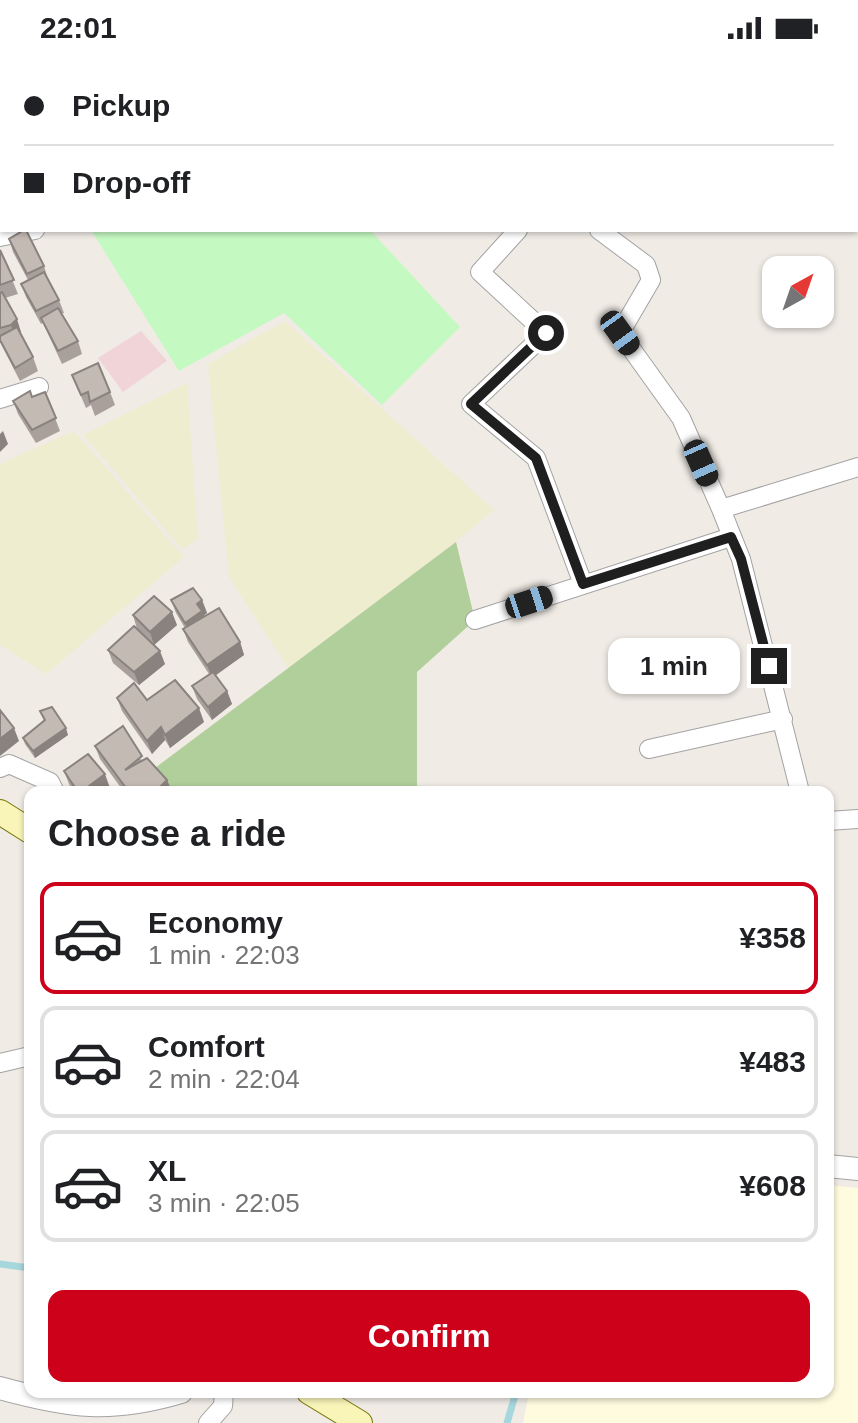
<!DOCTYPE html>
<html lang="en">
<head>
<meta charset="utf-8">
<style>
  body { margin:0; font-family:Helvetica,sans-serif; background:#f6f6f6; color:#202124; height:100vh; display:flex; flex-direction:column; font-size:30px; white-space:nowrap }
  * { box-sizing:border-box; margin:0 }
  p { font-size:26px; color:#757577 }
  .icon { flex:none; width:44px; height:44px; fill:none; stroke:currentColor; stroke-width:2; stroke-linecap:round; stroke-linejoin:round }
  .map { position:relative; flex:1; overflow:hidden }
  .sheet { position:absolute; left:24px; top:730px; width:810px; height:612px; display:flex; flex-direction:column; background:#fff; border-radius:16px; box-shadow:0 2px 6px #0004 }
  .sheet>* { flex:none }
  .top-card { position:absolute; left:0px; top:0px; width:858px; height:176px; box-shadow:0 2px 6px #0004; display:grid; align-content:center; height:176px; padding:0 24px; background:#fff }
  .needle { width:52px; rotate:40deg }
  .fabs { position:absolute; left:762px; top:200px; display:grid; gap:16px }
  .fabs a { display:grid; place-items:center; width:72px; height:72px; border-radius:16px; background:#fff; box-shadow:0 2px 6px #0004; font-size:40px }
  .end { position:absolute; width:36px; height:36px; margin:-18px; border:10px solid #1f1f1f; background:#fff; box-shadow:0 0 0 4px #fff }
  .from { border-radius:50% }
  .bubble { position:absolute; height:56px; border-radius:16px; background:#fff; box-shadow:0 2px 6px #0004; font-size:26px; font-weight:700; line-height:56px; text-align:center }
  .car { position:absolute; width:24px; height:48px; margin:-24px -12px; border-radius:10px; box-shadow:0 0 6px 2px #0007; background:linear-gradient(#222 24%,#8ab4d8 0 40%,#222 0 76%,#8ab4d8 0 86%,#222 0) }
  .top-card b { display:flex; align-items:center; gap:28px; height:76px; font-size:30px }
  .top-card b+b { border-top:2px solid #e0e0e0 }
  .top-card i { width:20px; height:20px; background:#202124 }
  ul { padding:0; list-style:none }
  li { display:flex; align-items:center; gap:24px; height:112px; margin:0 16px 12px; padding:0 8px; border:4px solid #e0e0e0; border-radius:16px }
  li div { flex:1 }
  li b { display:block; font-size:30px }
  li em { font-style:normal; font-weight:700 }
  li.on { border-color:#cd011a }
  li>.icon { width:72px; height:72px; stroke-width:1.5 }
  h2 { padding:0 24px; font-size:36px; line-height:96px }
  .button { display:flex; gap:16px; margin-top:auto; padding:16px 24px }
  .button a { flex:1; height:92px; border-radius:16px; background:#cd011a; color:#fff; font-size:32px; font-weight:700; line-height:92px; text-align:center }
  .status { display:flex; justify-content:space-between; align-items:center; height:56px; padding:0 40px; background:#fff; direction:ltr }
  .status svg { height:22px; fill:currentColor }
  .map>svg:first-child { display:block }
  .commercial { fill:#f0d4d7 }
  .education { fill:#fffbdf }
  .farmland { fill:#eeedd0 }
  .forest { fill:#b0cf9a }
  .park { fill:#c5f9c2 }
  .lines { fill:none; stroke-linecap:round; stroke-linejoin:round }
  .stream { stroke:#a6d7dd; stroke-width:7 }
  .minor-casing { stroke:#a3a3a3; stroke-width:20 }
  .tertiary-casing { stroke:#a3a3a3; stroke-width:24 }
  .secondary-casing { stroke:#767505; stroke-width:26 }
  .minor { stroke:#fff; stroke-width:18 }
  .tertiary { stroke:#fff; stroke-width:22 }
  .secondary { stroke:#f9f5b9; stroke-width:24 }
  .wall { fill:#a9a09b }
  .shaded-wall { fill:#89827e }
  .building { fill:#c4bab4; stroke:#89827e; stroke-width:2 }
  .route { stroke:#1f1f1f; stroke-width:10 }
</style>
</head>
<body>
<div class="status"><b>22:01</b><svg viewBox="0 0 49 12"><path d="M0 12V9h3v3zM5 12V6h3v6zM10 12V3h3v9zM15 12V0h3v12zM26 1h20v11H26zM47 4h2v5h-2z"/></svg></div>
<div class="map">
<svg width="858" height="1367" viewBox="0 0 858 1367">
  <rect width="100%" height="100%" fill="#f0ebe5"/>
  <path class="commercial" d="M 141,275 L 167,305 L 123,336 L 98,302 Z"/>
  <path class="education" d="M 828,1129 L 858,1132 L 858,1367 L 523,1367 L 529,1336 L 828,1336 Z"/>
  <path class="farmland" d="M 285,265 L 494,454 L 293,620 L 229,521 L 208,308 Z
    M 187,327 L 198,483 L 182,493 L 83,379 Z
    M 74,375 L 184,501 L 46,618 L 0,589 L 0,408 Z"/>
  <path class="forest" d="M 456,486 L 475,564 L 417,616 L 417,736 L 173,736 L 151,715 Z"/>
  <path class="park" d="M 91,174 L 370,174 L 460,271 L 382,349 L 284,257 L 179,315 Z"/>
  <g class="lines">
    <path class="stream" d="M 0,1208 L 30,1212
      M 507,1367 L 516,1336"/>
    <defs>
      <path id="minor" d="M 98,0 L 99,2
        M 232,0 L 233,2
        M 341,2 L 341,0
        M 515,2 L 516,0
        M 0,34 L 2,34
        M 0,101 L 2,111
        M 518,174 L 480,216 L 546,277 L 471,348 L 536,402 L 583,528
        M 599,174 L 646,209 L 651,224 L 620,277 L 681,362 L 721,453 L 741,503 L 800,736
        M 0,181 L 35,174
        M 0,343 L 39,331
        M 721,453 L 858,411
        M 475,564 L 731,481
        M 649,693 L 783,663
        M 0,712 L 9,708 L 50,726 L 55,736
        M 828,765 L 858,763
        M 0,1007 L 30,1000
        M 208,1367 L 223,1350 L 224,1336"/>
      <path id="tertiary" d="M 828,1110 L 858,1113
        M 0,1332 C 69,1351 111,1357 181,1336"/>
      <path id="secondary" d="M 0,756 L 30,775
        M 309,1336 L 360,1367"/>
    </defs>
    <use href="#minor" class="minor-casing"/>
    <use href="#tertiary" class="tertiary-casing"/>
    <use href="#secondary" class="secondary-casing"/>
    <use href="#minor" class="minor"/>
    <use href="#tertiary" class="tertiary"/>
    <use href="#secondary" class="secondary"/>
  </g>
  <path class="wall" d="M 9,183 L 44,210 L 48,223 L 59,244 L 64,257 L 61,258 L 78,285 L 82,298 L 62,308 L 43,267 L 41,268 L 26,241 L 21,228 L 28,224 L 13,196 Z
    M 0,194 L 18,238 L 5,242 L 21,276 L 20,277 L 33,301 L 38,315 L 20,325 L 0,286 Z
    M 72,319 L 110,336 L 115,349 L 95,360 L 91,349 L 86,352 Z
    M 45,336 L 60,375 L 36,387 L 18,358 L 13,345 L 32,341 Z
    M 171,544 L 202,544 L 207,557 L 204,560 L 240,586 L 244,599 L 215,619 L 227,635 L 232,648 L 212,664 L 197,643 L 192,630 L 209,618 L 188,586 L 183,573 L 185,572 L 176,557 Z
    M 133,559 L 177,569 L 154,589 L 137,573 Z
    M 108,594 L 165,608 L 139,629 L 113,607 Z
    M 117,642 L 147,644 L 204,666 L 170,692 L 165,684 L 152,698 L 122,655 Z
    M 40,655 L 68,679 L 35,702 L 25,688 L 23,682 L 44,665 Z
    M 95,690 L 143,704 L 167,724 L 172,736 L 124,736 L 100,703 Z
    M 64,715 L 110,732 L 104,736 L 74,736 L 69,728 Z"/>
  <path class="shaded-wall" d="M 17,263 L 21,276 L 15,282 L 11,269 Z
    M 3,375 L 8,388 L 0,396 L 0,378 Z
    M 202,544 L 207,557 L 204,559 L 207,568 L 190,580 L 185,567 L 197,548 Z
    M 172,556 L 177,569 L 154,589 L 150,576 Z
    M 240,586 L 244,599 L 212,622 L 207,609 Z
    M 160,595 L 165,608 L 139,629 L 134,616 Z
    M 227,635 L 232,648 L 212,664 L 208,651 Z
    M 199,652 L 204,666 L 170,692 L 165,679 Z
    M 161,671 L 165,684 L 152,698 L 147,685 Z
    M 14,672 L 19,685 L 0,700 L 0,683 Z
    M 66,672 L 68,679 L 35,702 L 33,695 Z
    M 105,718 L 110,732 L 104,736 L 81,736 Z
    M 167,724 L 172,736 L 155,736 Z"/>
  <path class="building" d="M 24,174 L 26,174 L 44,210 L 27,218 L 9,183 Z
    M 0,194 L 14,224 L 0,229 Z
    M 44,216 L 59,244 L 36,255 L 21,228 Z
    M 2,236 L 17,263 L 11,269 L 0,272 L 0,237 Z
    M 58,252 L 78,285 L 58,295 L 41,262 Z
    M 17,271 L 33,301 L 15,312 L 0,284 L 0,280 Z
    M 98,307 L 110,336 L 90,346 L 88,336 L 81,339 L 72,319 Z
    M 30,335 L 32,341 L 45,336 L 56,362 L 32,374 L 13,345 Z
    M 193,532 L 202,544 L 197,548 L 202,555 L 185,567 L 171,544 Z
    M 154,540 L 172,556 L 150,576 L 133,559 Z
    M 219,552 L 240,586 L 207,609 L 183,573 Z
    M 134,570 L 160,595 L 134,616 L 108,594 Z
    M 213,616 L 227,635 L 208,651 L 192,630 Z
    M 175,624 L 199,652 L 165,679 L 161,671 L 147,685 L 117,642 L 134,627 L 147,644 Z
    M 52,651 L 66,672 L 33,695 L 23,682 L 45,664 L 40,655 Z
    M 0,654 L 14,672 L 0,683 Z
    M 123,670 L 142,700 L 125,714 L 147,702 L 167,724 L 155,736 L 129,736 L 95,690 Z
    M 88,698 L 105,718 L 81,736 L 78,736 L 64,715 Z"/>
  <g class="lines">
    <path class="route" d="M 546,277 L 471,348 L 536,402 L 583,528 L 731,481 L 741,503 L 769,610"/>
  </g>
</svg>
<div class="fabs">
<a><svg class="needle" viewBox="-14 -14 28 28"><path d="M0-13l5 13h-10z" fill="#e53935"/><path d="M0 13l5-13h-10z" fill="#757577"/></svg></a>
</div>
<i class="end from" style="left:546px;top:277px"></i>
<i class="end" style="left:769px;top:610px"></i>
<div class="bubble" style="left:608px;top:582px;width:132px">1 min</div>
<i class="car" style="left:620px;top:277px;rotate:144deg"></i>
<i class="car" style="left:701px;top:407px;rotate:156deg"></i>
<i class="car" style="left:529px;top:546px;rotate:72deg"></i>
<div class="top-card">
<b><i class="from"></i>Pickup</b>
<b><i></i>Drop-off</b>
</div>
<section class="sheet">
<h2>Choose a ride</h2>
<ul>
<li class="on"><svg class="icon" aria-label="car" viewBox="0 0 24 24"><path d="M5 17H2v-5l4-1 3-4h7l3 4 3 1v5h-3M9 17h6M6 11h13"/><circle cx="7" cy="17" r="2"/><circle cx="17" cy="17" r="2"/></svg><div><b>Economy</b><p>1 min · 22:03</p></div><em>¥358</em></li>
<li><svg class="icon" aria-label="car" viewBox="0 0 24 24"><path d="M5 17H2v-5l4-1 3-4h7l3 4 3 1v5h-3M9 17h6M6 11h13"/><circle cx="7" cy="17" r="2"/><circle cx="17" cy="17" r="2"/></svg><div><b>Comfort</b><p>2 min · 22:04</p></div><em>¥483</em></li>
<li><svg class="icon" aria-label="car" viewBox="0 0 24 24"><path d="M5 17H2v-5l4-1 3-4h7l3 4 3 1v5h-3M9 17h6M6 11h13"/><circle cx="7" cy="17" r="2"/><circle cx="17" cy="17" r="2"/></svg><div><b>XL</b><p>3 min · 22:05</p></div><em>¥608</em></li>
</ul>
<div class="button"><a>Confirm</a></div>
</section>
</div>
</body>
</html>
